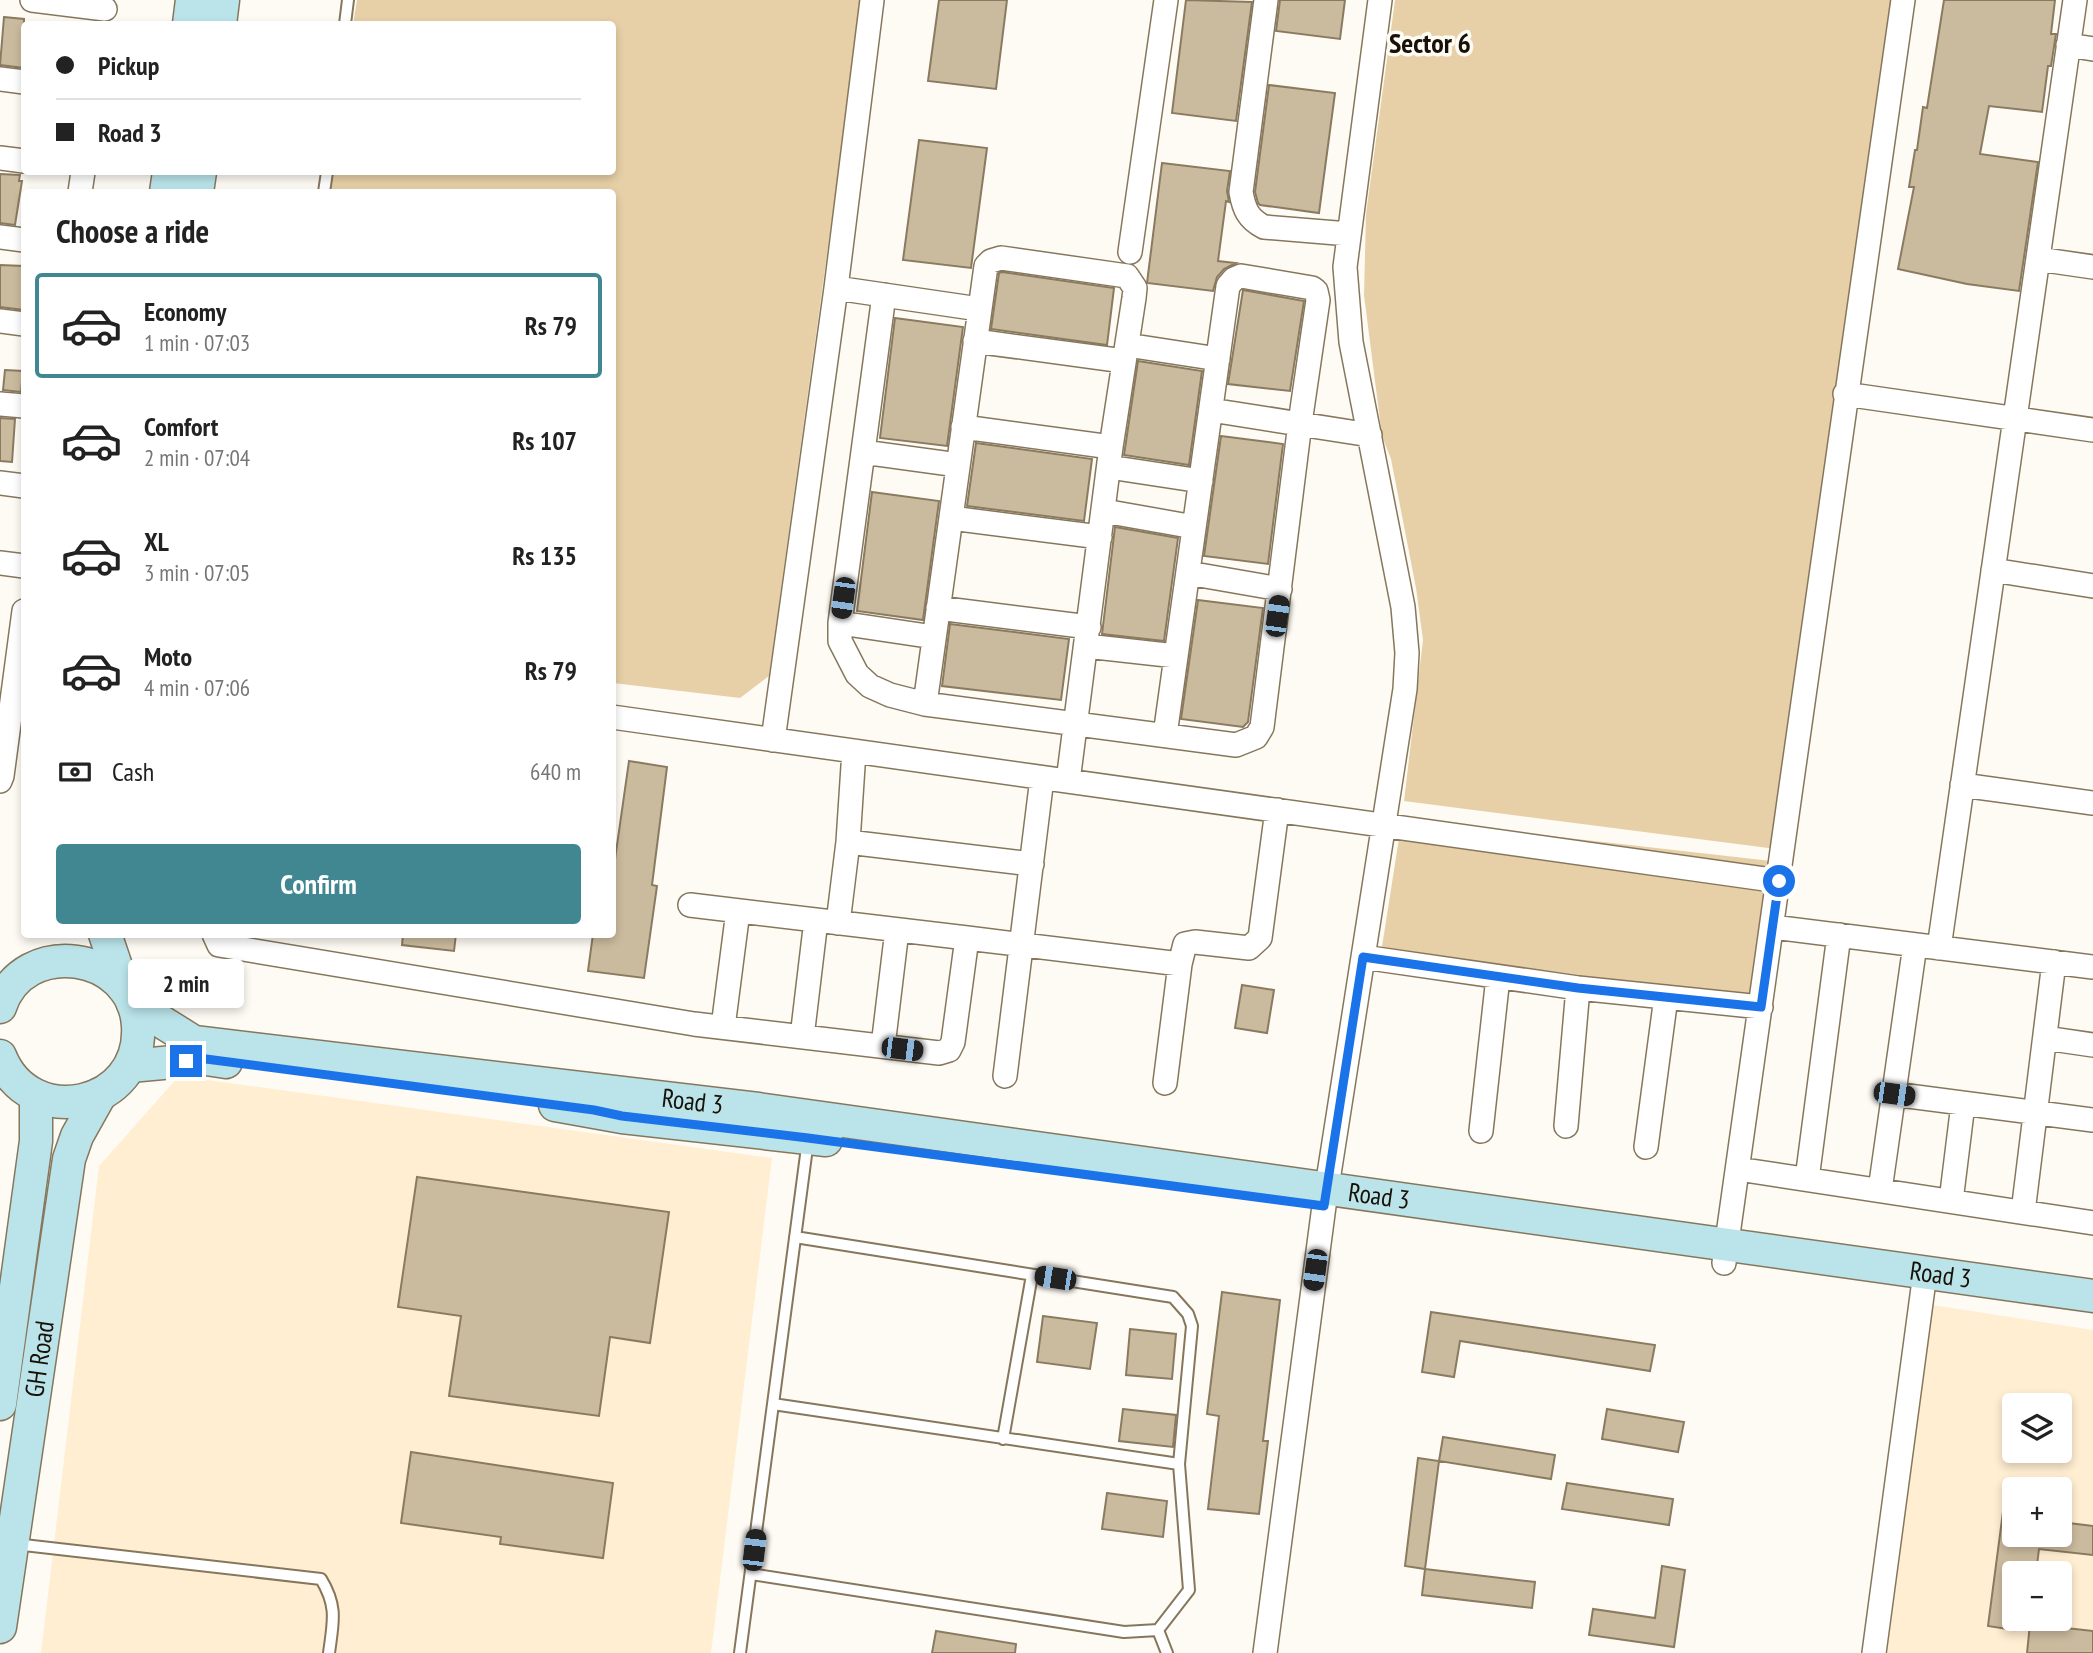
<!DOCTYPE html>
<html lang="en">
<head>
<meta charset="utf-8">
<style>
  body { margin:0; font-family:"PT Sans Narrow",sans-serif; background:#f2f2f2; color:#222; height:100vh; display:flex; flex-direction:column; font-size:26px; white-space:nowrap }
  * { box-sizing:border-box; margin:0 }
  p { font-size:23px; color:#767676 }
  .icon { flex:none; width:38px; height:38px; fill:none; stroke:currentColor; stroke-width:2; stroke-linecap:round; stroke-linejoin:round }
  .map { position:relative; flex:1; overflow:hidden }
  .panel { position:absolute; left:21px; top:189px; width:595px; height:749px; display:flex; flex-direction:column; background:#fff; border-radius:7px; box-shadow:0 4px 10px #0003 }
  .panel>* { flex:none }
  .top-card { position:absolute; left:21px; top:21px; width:595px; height:154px; border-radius:7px; box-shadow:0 4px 10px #0003; display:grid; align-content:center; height:154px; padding:0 35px; background:#fff }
  .controls { position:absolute; left:2002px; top:1393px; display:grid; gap:14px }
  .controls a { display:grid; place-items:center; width:70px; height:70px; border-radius:7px; background:#fff; box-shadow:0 4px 10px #0003; font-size:35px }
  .end { position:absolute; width:32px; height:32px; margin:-16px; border:9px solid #1a73e8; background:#fff; box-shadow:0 0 0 4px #fff }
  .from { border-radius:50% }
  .bubble { position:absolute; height:49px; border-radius:7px; background:#fff; box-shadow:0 4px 10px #0003; font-size:23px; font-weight:600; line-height:49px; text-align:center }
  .car { position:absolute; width:21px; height:42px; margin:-21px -10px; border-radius:9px; box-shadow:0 0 5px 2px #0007; background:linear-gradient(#222 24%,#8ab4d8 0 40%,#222 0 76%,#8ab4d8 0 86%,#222 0) }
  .top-card b { display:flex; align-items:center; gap:24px; height:66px; font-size:26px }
  .top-card b+b { border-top:2px solid #e0e0e0 }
  .top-card i { width:18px; height:18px; background:#222 }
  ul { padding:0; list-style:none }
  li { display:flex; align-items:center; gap:21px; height:105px; margin:0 14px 10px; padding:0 21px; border:4px solid transparent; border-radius:7px }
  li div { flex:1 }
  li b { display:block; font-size:26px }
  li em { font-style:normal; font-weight:600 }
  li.active { border-color:#418792 }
  li>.icon { width:63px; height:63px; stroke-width:1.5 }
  h2 { padding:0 35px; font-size:32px; line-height:84px }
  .pay { display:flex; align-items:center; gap:18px; height:77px; padding:0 35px; font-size:26px }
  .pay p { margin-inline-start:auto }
  .action { display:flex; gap:14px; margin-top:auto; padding:14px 35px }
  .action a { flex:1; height:80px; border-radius:7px; background:#418792; color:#fff; font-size:28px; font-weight:600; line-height:80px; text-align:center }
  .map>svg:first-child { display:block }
  .built { fill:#ffeed1; fill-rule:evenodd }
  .green { fill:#e7d0a7 }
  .building { fill:#cbbb9e; stroke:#8a7b60; stroke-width:2 }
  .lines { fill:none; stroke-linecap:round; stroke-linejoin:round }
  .lane-casing { stroke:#86775c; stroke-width:14 }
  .street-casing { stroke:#86775c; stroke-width:26 }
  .secondary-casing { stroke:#86775c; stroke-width:35 }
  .lane { stroke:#fff; stroke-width:10 }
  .street { stroke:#fff; stroke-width:23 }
  .secondary { stroke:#bae4ea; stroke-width:32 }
  .route { stroke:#1a73e8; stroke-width:9 }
  .labels { text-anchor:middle; stroke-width:7; stroke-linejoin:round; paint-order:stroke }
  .street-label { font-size:26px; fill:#171107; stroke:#fefbf5 }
  .neighbourhood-label { font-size:28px; font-weight:bold; fill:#171107; stroke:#fefbf5 }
</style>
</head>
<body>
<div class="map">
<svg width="2093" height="1653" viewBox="0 0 2093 1653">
  <rect width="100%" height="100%" fill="#fefbf5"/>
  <path class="built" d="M 179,1076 L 772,1158 L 711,1653 L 41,1653 L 99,1166 Z
    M 1926,1304 L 2093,1330 L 2093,1653 L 1887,1653 ZM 2014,1405 L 2060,1405 L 2060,1451 L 2014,1451 ZM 2014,1489 L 2060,1489 L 2060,1535 L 2014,1535 ZM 2014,1573 L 2060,1573 L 2060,1619 L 2014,1619 Z"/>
  <path class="green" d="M 357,0 L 862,0 L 769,676 L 740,698 L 613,683 L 612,192 L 329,192 L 332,172 L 612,172 L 612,24 L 353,24 Z
    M 1395,0 L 1893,0 L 1776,849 L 1404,801 L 1423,640 L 1416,588 L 1391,459 L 1382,436 L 1364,295 L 1366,214 Z
    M 1402,819 L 1771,861 L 1755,998 L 1381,953 Z"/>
  <path class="building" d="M 939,0 L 1007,0 L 996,89 L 928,81 Z
    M 1186,0 L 1252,2 L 1236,121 L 1172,113 Z
    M 1280,0 L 1345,0 L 1340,39 L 1276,31 Z
    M 1944,0 L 2055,0 L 2051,34 L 2056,34 L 2051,66 L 2048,66 L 2042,112 L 1989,106 L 1980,154 L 2038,162 L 2019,291 L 1967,284 L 1898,269 L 1914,187 L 1909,187 L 1915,150 L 1917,150 L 1923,107 L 1927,108 Z
    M 4,17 L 24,19 L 24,68 L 0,65 Z
    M 1269,85 L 1335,93 L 1319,213 L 1260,205 L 1258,203 L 1255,192 Z
    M 919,140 L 987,148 L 971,268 L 903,260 Z
    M 1162,163 L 1230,171 L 1227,191 L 1229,202 L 1226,201 L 1218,261 L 1236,263 L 1224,269 L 1217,277 L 1213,291 L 1147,283 Z
    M 0,174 L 20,175 L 19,181 L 22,181 L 15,225 L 0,223 Z
    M 0,265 L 24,266 L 24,310 L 0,307 Z
    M 1002,272 L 1114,288 L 1107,345 L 991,329 L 999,273 Z
    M 1243,290 L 1304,301 L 1290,391 L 1228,384 Z
    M 895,318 L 963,327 L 947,446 L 880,438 Z
    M 1138,361 L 1202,371 L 1189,465 L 1124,455 Z
    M 5,370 L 23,371 L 21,392 L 3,390 Z
    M 0,418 L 15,419 L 12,462 L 0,461 Z
    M 1221,436 L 1283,444 L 1268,564 L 1204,556 Z
    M 976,443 L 1092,459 L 1084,521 L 967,506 Z
    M 872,492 L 939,501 L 923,620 L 857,611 Z
    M 1115,527 L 1178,538 L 1164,641 L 1102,634 Z
    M 1198,600 L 1263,608 L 1248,722 L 1243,727 L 1181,719 Z
    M 950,624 L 1069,639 L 1061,700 L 942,686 Z
    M 629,761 L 667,767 L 652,885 L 657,886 L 644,978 L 588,971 L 593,934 L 612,934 L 612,880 Z
    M 403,934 L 456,934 L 454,951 L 402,945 Z
    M 1242,985 L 1274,990 L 1267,1033 L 1235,1028 Z
    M 417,1177 L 669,1212 L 650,1343 L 610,1337 L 599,1416 L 449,1396 L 461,1316 L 398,1307 Z
    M 1222,1292 L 1280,1300 L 1263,1441 L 1268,1441 L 1259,1514 L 1208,1509 L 1219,1416 L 1207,1414 Z
    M 1431,1312 L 1655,1345 L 1650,1371 L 1460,1341 L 1454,1377 L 1422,1372 Z
    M 1043,1316 L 1097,1323 L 1090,1369 L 1037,1362 Z
    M 1130,1329 L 1176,1334 L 1172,1379 L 1126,1375 Z
    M 1123,1409 L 1176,1415 L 1173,1447 L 1119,1441 Z
    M 1607,1409 L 1684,1422 L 1678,1452 L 1602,1439 Z
    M 1443,1437 L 1555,1455 L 1551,1479 L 1439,1461 Z
    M 411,1452 L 613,1483 L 603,1558 L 500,1544 L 501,1537 L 401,1523 Z
    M 1418,1458 L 1439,1461 L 1425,1569 L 1405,1566 Z
    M 1567,1483 L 1673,1499 L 1669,1525 L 1562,1509 Z
    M 1107,1493 L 1167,1501 L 1163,1537 L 1102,1529 Z
    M 2004,1504 L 2014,1505 L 2014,1535 L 2060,1535 L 2060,1522 L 2093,1526 L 2093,1555 L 2039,1549 L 2036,1573 L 2014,1573 L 2014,1630 L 1988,1626 Z
    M 1662,1566 L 1685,1570 L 1674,1647 L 1589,1635 L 1593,1609 L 1655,1618 Z
    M 1425,1569 L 1535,1582 L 1532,1608 L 1422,1595 Z
    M 2030,1624 L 2093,1631 L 2093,1653 L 2027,1653 Z
    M 936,1631 L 1016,1644 L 1015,1653 L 932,1653 Z"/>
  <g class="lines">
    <defs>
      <path id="lane" d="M 345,24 L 348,0
        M 324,192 L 327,172
        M 773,1404 L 1179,1464
        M 1003,1439 L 1032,1275
        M 15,1544 L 321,1579 C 338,1607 333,1622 329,1653
        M 751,1574 L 1124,1632 L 1158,1630 L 1189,1590 L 1179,1464 L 1192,1326 L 1188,1314 L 1173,1297 L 795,1237
        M 1158,1630 L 1167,1653
        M 740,1653 L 808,1140"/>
      <path id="street" d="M 32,0 L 105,9
        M 1266,0 L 1241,192 C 1244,209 1248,219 1264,227 L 1349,234
        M 2068,45 L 2093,49
        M 0,79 L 24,82
        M 0,158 L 24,161
        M 80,192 L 83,172
        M 0,237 L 24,240
        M 1130,252 L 1166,0
        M 2038,259 L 2093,267
        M 836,288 L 979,309
        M 884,295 L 840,623 L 840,641 L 857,674 L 870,686 L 890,695 L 925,704 L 1236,745 L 1256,737 L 1262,727 L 1300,423 L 1318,300 L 1316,291 L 1312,288 L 1241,276 L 1234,279 L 1228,286 L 1165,735
        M 0,321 L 24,324
        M 975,341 L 1124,361
        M 1127,345 L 1218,359
        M 1845,394 L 2093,430
        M 0,404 L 24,406
        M 1211,410 L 1370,435
        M 963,427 L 1111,447
        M 863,452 L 958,465
        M 1109,467 L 1201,481
        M 0,483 L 24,486
        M 1104,511 L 1194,527
        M 951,518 L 1100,537
        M 0,563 L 24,566
        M 1993,570 L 2093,586
        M 1188,573 L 1280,589
        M 938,608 L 1089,627
        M 840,623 L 934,637
        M 1086,646 L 1176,656
        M 925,704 L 986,266 L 991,261 L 1001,258 L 1127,276 L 1135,288 L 1134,298 L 1111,447 L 1068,781
        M 612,717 L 1779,881
        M 773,740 L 836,288 L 872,0
        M 0,781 L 2,776 L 24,611
        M 1962,785 L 2093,803
        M 848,842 L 1032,864
        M 838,923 L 848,842 L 854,751
        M 1773,927 L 2093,967
        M 214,934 L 219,945 L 694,1024 L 939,1053 L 949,1050 L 953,1042 L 967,938 L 690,905
        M 967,938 L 1180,964 L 1185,944 L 1195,942 L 1249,948 L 1260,938 L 1277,810
        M 1939,948 L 2075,0
        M 1363,957 L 1578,988 L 1761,1007
        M 723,1027 L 738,911
        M 802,1037 L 816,920
        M 2045,1038 L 2093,1045
        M 883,1046 L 897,930
        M 1005,1076 L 1042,778
        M 1165,1083 L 1180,964
        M 1893,1094 L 2093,1120
        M 1566,1126 L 1578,988
        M 1481,1131 L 1498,977
        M 1646,1147 L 1666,997
        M 1738,1169 L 2093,1223
        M 1807,1179 L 1839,935
        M 1880,1190 L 1915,945
        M 1951,1201 L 1963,1104
        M 2023,1212 L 2054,962
        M 1724,1263 C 1784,842 1841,421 1903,0
        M 1265,1653 L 1324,1206 L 1405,689 L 1407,653 L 1403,607 L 1351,342 L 1345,267 L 1380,0
        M 1874,1653 L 1925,1273"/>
      <g id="secondary">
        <path d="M 189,24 L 192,0"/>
        <path d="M 220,24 L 223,0"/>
        <path d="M 166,192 L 169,172"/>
        <path d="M 197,192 L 200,172"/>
        <path d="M 105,934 L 123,987"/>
        <path id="s1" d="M 133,1004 L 194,1042 L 758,1109 L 2093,1296"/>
        <path d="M 0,1007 C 23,936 134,951 138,1026 C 143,1108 30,1132 0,1056"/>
        <path d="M 130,1066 L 206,1059 L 226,1062"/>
        <path d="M 555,1105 L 622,1117 L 826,1140"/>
        <path d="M 0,1404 L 36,1141 L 36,1097"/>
        <path id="s2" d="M 0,1627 L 69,1159 L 77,1136 L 100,1095"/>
      </g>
    </defs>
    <use href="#lane" class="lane-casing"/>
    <use href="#street" class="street-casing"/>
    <use href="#secondary" class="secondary-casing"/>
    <use href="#lane" class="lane"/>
    <use href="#street" class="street"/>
    <use href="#secondary" class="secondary"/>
  </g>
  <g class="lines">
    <path class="route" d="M 186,1061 L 206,1059 L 594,1110 L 622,1116 L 808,1138 L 1324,1206 L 1363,957 L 1578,988 L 1761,1007 L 1779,881"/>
  </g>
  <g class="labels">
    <g class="street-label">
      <text dy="9" stroke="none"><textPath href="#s1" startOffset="574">Road 3</textPath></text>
      <text dy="9" stroke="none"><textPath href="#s1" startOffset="1267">Road 3</textPath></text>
      <text dy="9" stroke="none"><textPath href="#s1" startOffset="1834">Road 3</textPath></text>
      <text dy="9" stroke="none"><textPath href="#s2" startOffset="271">GH Road</textPath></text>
    </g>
    <g class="neighbourhood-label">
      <text x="1430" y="53">Sector 6</text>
    </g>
  </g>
</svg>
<div class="controls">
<a><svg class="icon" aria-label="layers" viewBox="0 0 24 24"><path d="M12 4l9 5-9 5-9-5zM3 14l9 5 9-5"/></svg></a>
<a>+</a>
<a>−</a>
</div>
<i class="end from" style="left:1779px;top:881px"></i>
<i class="end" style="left:186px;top:1061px"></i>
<div class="bubble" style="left:128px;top:959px;width:116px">2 min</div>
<i class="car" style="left:843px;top:598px;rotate:188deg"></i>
<i class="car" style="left:1277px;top:616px;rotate:8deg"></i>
<i class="car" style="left:902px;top:1049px;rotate:97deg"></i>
<i class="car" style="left:1894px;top:1094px;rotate:98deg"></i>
<i class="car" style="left:1315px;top:1270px;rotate:188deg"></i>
<i class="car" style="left:1055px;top:1278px;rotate:279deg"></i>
<i class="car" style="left:754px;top:1550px;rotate:7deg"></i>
<div class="top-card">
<b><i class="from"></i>Pickup</b>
<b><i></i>Road 3</b>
</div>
<section class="panel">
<h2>Choose a ride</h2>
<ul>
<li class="active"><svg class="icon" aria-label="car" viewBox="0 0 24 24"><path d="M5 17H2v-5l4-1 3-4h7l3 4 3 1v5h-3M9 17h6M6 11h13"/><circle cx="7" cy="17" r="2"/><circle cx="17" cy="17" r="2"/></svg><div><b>Economy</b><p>1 min · 07:03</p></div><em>Rs 79</em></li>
<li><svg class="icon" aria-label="car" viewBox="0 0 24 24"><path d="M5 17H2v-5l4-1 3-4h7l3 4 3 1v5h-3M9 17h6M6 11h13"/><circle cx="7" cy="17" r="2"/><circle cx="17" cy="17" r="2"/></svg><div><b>Comfort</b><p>2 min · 07:04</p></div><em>Rs 107</em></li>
<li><svg class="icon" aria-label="car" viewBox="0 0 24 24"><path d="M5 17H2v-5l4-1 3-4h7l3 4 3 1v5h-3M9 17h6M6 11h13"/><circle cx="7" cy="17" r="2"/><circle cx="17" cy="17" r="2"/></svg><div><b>XL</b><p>3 min · 07:05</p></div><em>Rs 135</em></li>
<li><svg class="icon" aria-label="car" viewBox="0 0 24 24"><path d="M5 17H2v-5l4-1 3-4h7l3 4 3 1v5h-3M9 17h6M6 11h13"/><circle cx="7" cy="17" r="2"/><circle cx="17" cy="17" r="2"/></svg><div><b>Moto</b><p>4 min · 07:06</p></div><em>Rs 79</em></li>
</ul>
<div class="pay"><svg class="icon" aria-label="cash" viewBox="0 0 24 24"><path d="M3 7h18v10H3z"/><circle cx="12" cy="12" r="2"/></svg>Cash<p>640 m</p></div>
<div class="action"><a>Confirm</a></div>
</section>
</div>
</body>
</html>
